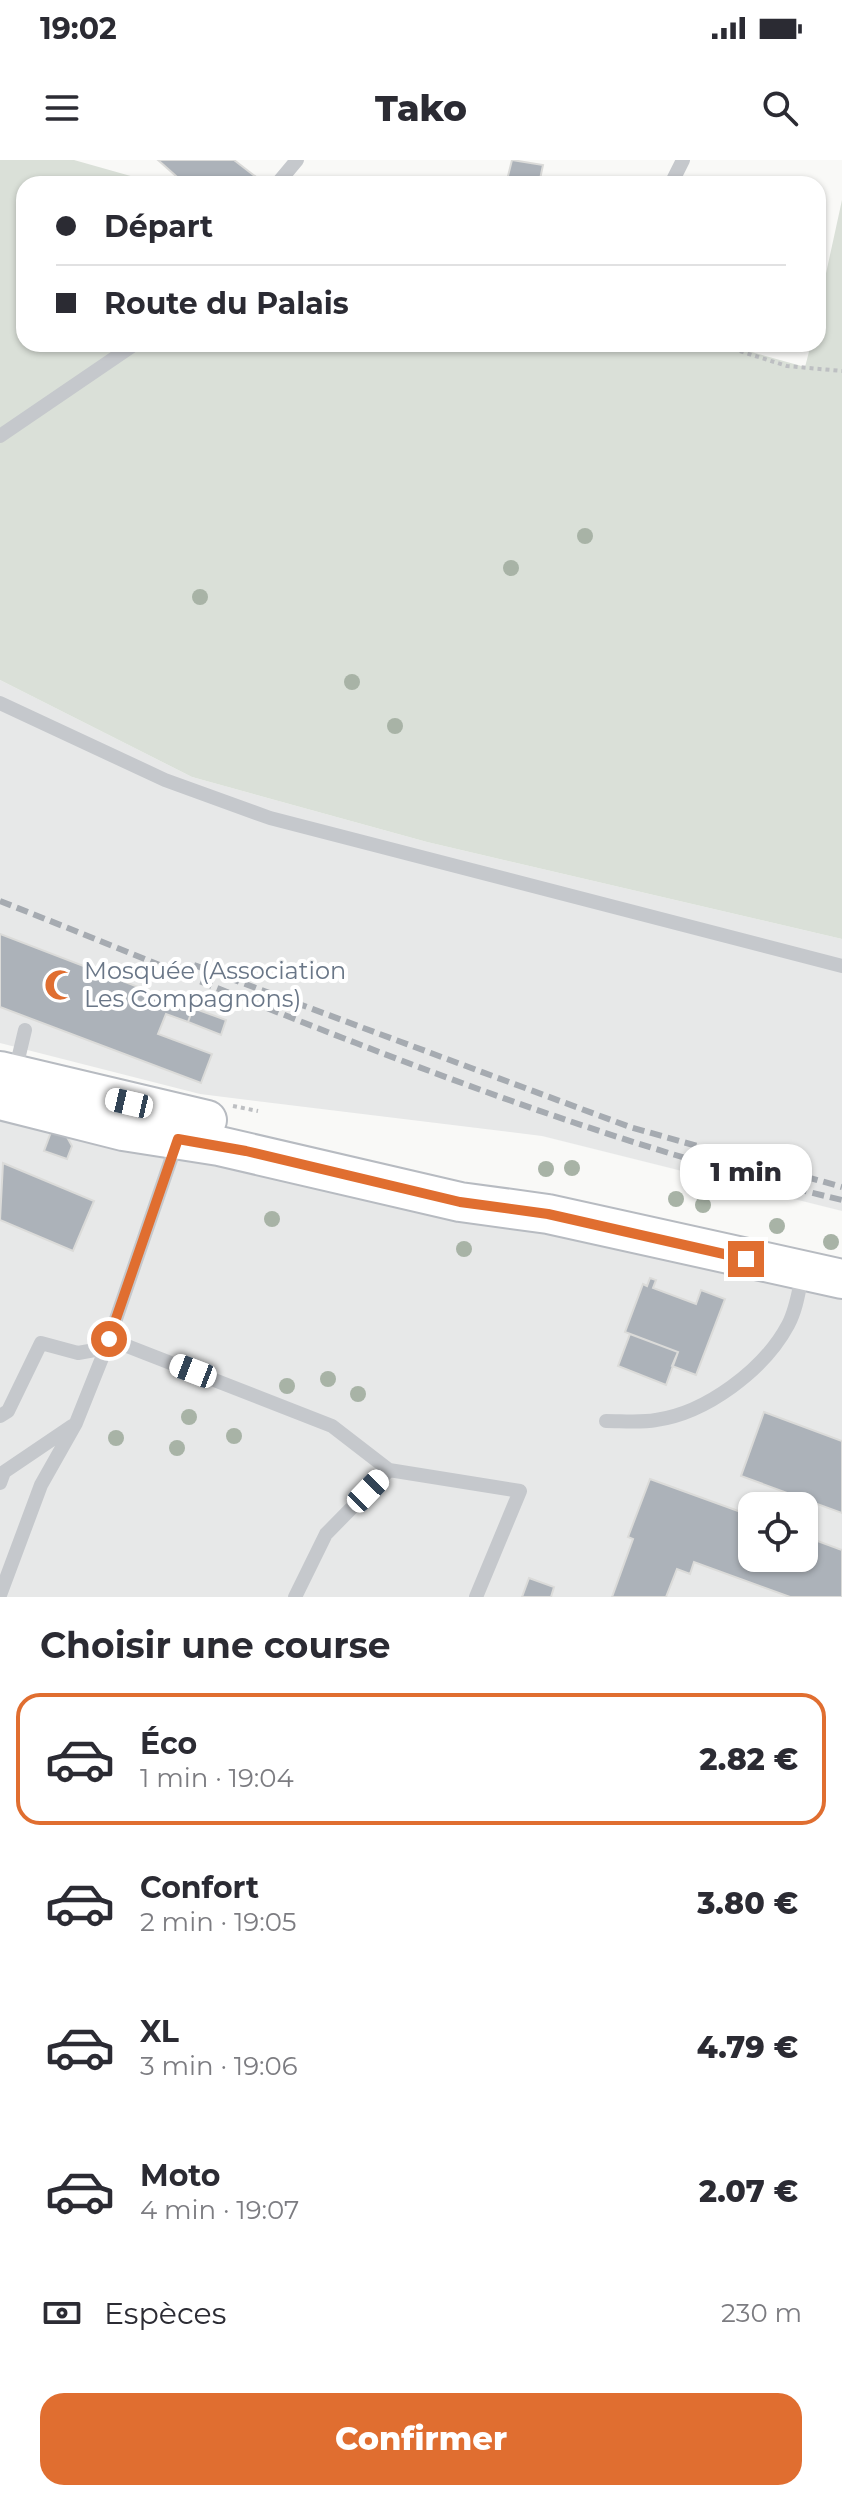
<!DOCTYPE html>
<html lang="fr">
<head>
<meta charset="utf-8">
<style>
  body { margin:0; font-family:Montserrat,sans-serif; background:#f7f7f7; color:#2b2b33; height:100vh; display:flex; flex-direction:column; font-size:30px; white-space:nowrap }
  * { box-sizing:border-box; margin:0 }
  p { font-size:26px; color:#7c7c81 }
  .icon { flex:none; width:44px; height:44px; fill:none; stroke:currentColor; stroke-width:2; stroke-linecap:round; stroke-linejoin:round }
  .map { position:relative; height:1437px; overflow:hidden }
  .side { display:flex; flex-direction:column; background:#fff; flex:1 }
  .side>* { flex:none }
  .hud { position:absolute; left:16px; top:16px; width:810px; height:176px; border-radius:24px; box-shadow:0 2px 6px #0004; display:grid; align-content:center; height:176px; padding:0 40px; background:#fff }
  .controls { position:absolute; left:738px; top:1332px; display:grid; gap:16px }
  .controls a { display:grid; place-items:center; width:80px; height:80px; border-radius:16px; background:#fff; box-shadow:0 2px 6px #0004; font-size:40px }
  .end { position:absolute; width:36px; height:36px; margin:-18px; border:10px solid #e06e30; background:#fff; box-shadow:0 0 0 4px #fff }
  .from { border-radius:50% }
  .bubble { position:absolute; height:56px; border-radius:24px; background:#fff; box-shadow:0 2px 6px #0004; font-size:26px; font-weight:800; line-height:56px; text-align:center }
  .car { position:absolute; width:24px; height:48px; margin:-24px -12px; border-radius:10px; box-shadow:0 0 6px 2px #0007; background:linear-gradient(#fff 24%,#345 0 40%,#fff 0 76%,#345 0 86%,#fff 0) }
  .hud b { display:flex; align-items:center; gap:28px; height:76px; font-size:30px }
  .hud b+b { border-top:2px solid #e1e1e2 }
  .hud i { width:20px; height:20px; background:#2b2b33 }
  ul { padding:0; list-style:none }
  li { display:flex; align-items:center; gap:24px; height:132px; margin:0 16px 12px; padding:0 24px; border:4px solid transparent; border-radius:24px }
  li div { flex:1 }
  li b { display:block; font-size:30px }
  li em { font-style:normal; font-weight:800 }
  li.on { border-color:#e06e30 }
  li>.icon { width:72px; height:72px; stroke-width:1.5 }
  h2 { padding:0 40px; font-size:36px; line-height:96px }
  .pay { display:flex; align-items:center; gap:20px; height:88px; padding:0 40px; font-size:30px }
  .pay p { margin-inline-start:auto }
  .action { display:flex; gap:16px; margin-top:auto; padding:16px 40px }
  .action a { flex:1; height:92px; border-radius:24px; background:#e06e30; color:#fff; font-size:32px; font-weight:800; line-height:92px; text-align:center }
  .status { display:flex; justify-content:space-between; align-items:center; height:56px; padding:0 40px; background:#fff; direction:ltr }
  .status svg { height:22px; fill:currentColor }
  header { display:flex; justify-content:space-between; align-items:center; height:104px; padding:0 40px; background:#fff; font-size:36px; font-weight:800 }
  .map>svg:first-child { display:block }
  .built { fill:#e7e8e8; fill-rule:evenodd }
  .green { fill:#dae0d8 }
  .building { fill:#acb2b9; stroke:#dbdbd9; stroke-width:2 }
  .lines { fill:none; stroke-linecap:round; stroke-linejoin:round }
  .secondary-casing { stroke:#b7bbc1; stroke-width:42 }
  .path { stroke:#bdbfc2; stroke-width:4; stroke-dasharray:4 4; stroke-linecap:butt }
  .service { stroke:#c5c8cc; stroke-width:14 }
  .secondary { stroke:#fff; stroke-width:38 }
  .rail { stroke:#a6abb1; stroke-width:6; stroke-dasharray:12 6; stroke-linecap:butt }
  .tree { fill:#a8b3a6 }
  .route { stroke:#e06e30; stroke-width:10 }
  .labels { text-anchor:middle; stroke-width:8; stroke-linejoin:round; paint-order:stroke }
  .poi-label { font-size:24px; fill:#697687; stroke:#fff; text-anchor:start }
</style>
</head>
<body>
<div class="status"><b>19:02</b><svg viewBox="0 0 49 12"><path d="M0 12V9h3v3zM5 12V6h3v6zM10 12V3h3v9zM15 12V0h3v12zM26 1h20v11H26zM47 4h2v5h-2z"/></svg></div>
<header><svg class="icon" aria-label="menu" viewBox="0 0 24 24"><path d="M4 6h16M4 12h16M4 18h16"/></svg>Tako<svg class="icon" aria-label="search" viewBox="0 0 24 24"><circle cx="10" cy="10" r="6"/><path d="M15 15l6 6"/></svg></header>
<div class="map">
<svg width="842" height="1437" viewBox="0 0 842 1437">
  <rect width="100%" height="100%" fill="#f9f9f7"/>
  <path class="built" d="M 0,520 L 192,617 L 427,682 L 842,779 L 842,1051 L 542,976 L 200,934 L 0,883 Z
    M 0,959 L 842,1130 L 842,1437 L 0,1437 ZM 752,1346 L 804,1346 L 804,1398 L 752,1398 Z"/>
  <path class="green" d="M 0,0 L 74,0 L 159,24 L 24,24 L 24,184 L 723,184 L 805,207 L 811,184 L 818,184 L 818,150 L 842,40 L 842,779 L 427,682 L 192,617 L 0,520 Z"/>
  <path class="building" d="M 158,0 L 234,0 L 260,20 L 257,24 L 185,24 Z
    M 512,0 L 543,5 L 539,24 L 506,24 Z
    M 0,774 L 193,848 L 188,862 L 166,854 L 158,874 L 212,894 L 201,923 L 0,847 Z
    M 193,848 L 226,860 L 221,875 L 188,862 Z
    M 51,972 L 67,977 L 72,986 L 67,999 L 44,991 Z
    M 3,1003 L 94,1041 L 73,1091 L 0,1060 Z
    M 650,1118 L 656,1120 L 653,1128 L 696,1144 L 701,1130 L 725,1139 L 696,1215 L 672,1206 L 678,1192 L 625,1172 L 643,1124 L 647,1126 Z
    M 630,1174 L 678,1192 L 666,1225 L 618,1206 Z
    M 764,1252 L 842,1281 L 842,1353 L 741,1316 Z
    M 650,1319 L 752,1356 L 752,1398 L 804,1398 L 804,1376 L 842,1390 L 842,1437 L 790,1437 L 694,1402 L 690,1414 L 677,1409 L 666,1437 L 612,1437 L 633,1379 L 628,1377 Z
    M 529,1418 L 554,1427 L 551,1437 L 522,1437 Z"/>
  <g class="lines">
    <defs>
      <path id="secondary" d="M 0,911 L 207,960
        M 0,940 L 123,971 L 219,986 L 460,1042 L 548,1054 L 842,1119"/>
    </defs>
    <use href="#secondary" class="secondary-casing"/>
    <path class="path" d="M 717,184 L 787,206 L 842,211
      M 233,946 L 258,951"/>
    <path class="service" d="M 277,24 L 297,0
      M 671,24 L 683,0
      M 0,276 L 135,184
      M 0,543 L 165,620 L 270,658 L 842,806
      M 15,912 L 25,870
      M 109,1179 L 332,1266 L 389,1310 L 520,1331 L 476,1437
      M 0,1256 L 8,1251 L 41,1183 L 78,1193 L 106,1188
      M 606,1261 C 622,1261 640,1263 656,1260 C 706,1253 764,1210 788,1165 C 797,1148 799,1129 803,1111
      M 0,1323 L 4,1312 L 72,1266
      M 0,1435 L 41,1325 L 76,1263 L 106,1188 L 177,982
      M 295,1437 L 326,1374 L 389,1310"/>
    <use href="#secondary" class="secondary"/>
    <path class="rail" d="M 0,741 C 276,850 552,972 842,1040
      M 194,805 L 630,967 L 842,1027"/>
  </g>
  <g class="tree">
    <circle cx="585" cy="376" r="8"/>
    <circle cx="511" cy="408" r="8"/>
    <circle cx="200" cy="437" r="8"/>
    <circle cx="352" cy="522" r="8"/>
    <circle cx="395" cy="566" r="8"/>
    <circle cx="572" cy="1008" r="8"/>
    <circle cx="546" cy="1009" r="8"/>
    <circle cx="676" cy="1039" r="8"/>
    <circle cx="703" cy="1045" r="8"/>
    <circle cx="272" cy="1059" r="8"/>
    <circle cx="777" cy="1066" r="8"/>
    <circle cx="831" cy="1082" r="8"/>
    <circle cx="464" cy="1089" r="8"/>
    <circle cx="328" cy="1219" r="8"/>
    <circle cx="287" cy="1226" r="8"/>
    <circle cx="358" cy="1234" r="8"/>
    <circle cx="189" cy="1257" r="8"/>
    <circle cx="234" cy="1276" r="8"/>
    <circle cx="116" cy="1278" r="8"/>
    <circle cx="177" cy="1288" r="8"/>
  </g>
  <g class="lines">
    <path class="route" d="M 109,1179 L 178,979 L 246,991 L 460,1042 L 548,1054 L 746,1099"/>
  </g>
  <defs>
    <symbol id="mosque-bare" viewBox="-9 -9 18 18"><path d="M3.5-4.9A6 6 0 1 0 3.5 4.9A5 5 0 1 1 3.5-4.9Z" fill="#e06e30" stroke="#fff" stroke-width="2.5" paint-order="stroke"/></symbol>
  </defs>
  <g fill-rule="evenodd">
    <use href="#mosque-bare" x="38" y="803" width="44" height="44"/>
  </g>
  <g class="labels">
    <g class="poi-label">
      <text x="84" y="819">Mosquée (Association<tspan x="84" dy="28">Les Compagnons)</tspan></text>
    </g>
  </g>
</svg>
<div class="controls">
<a><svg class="icon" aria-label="locate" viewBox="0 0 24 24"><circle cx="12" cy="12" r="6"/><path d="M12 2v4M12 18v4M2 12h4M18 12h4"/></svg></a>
</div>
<i class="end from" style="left:109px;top:1179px"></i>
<i class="end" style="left:746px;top:1099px"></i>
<div class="bubble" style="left:680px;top:984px;width:132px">1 min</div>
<i class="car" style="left:129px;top:943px;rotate:283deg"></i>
<i class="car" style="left:193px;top:1211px;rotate:291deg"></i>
<i class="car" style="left:368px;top:1331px;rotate:44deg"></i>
<div class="hud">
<b><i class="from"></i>Départ</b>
<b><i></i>Route du Palais</b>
</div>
</div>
<section class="side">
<h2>Choisir une course</h2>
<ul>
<li class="on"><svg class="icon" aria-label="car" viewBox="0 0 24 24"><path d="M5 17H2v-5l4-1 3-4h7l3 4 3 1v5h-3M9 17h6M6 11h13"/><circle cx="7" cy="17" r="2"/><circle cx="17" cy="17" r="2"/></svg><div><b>Éco</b><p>1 min · 19:04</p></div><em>2.82 €</em></li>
<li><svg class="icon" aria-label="car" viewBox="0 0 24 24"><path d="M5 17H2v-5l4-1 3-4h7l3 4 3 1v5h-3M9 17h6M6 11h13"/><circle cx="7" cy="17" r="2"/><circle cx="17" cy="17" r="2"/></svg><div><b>Confort</b><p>2 min · 19:05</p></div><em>3.80 €</em></li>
<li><svg class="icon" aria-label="car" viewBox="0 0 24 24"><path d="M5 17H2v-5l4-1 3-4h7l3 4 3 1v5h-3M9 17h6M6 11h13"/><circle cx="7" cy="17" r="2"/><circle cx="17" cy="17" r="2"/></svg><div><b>XL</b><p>3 min · 19:06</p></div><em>4.79 €</em></li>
<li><svg class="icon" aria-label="car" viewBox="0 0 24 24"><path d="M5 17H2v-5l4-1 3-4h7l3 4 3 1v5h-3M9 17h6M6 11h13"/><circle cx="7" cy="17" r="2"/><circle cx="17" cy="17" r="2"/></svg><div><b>Moto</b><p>4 min · 19:07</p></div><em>2.07 €</em></li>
</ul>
<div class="pay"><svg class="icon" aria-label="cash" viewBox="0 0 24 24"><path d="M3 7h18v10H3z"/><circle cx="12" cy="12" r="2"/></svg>Espèces<p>230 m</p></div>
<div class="action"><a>Confirmer</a></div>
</section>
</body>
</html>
